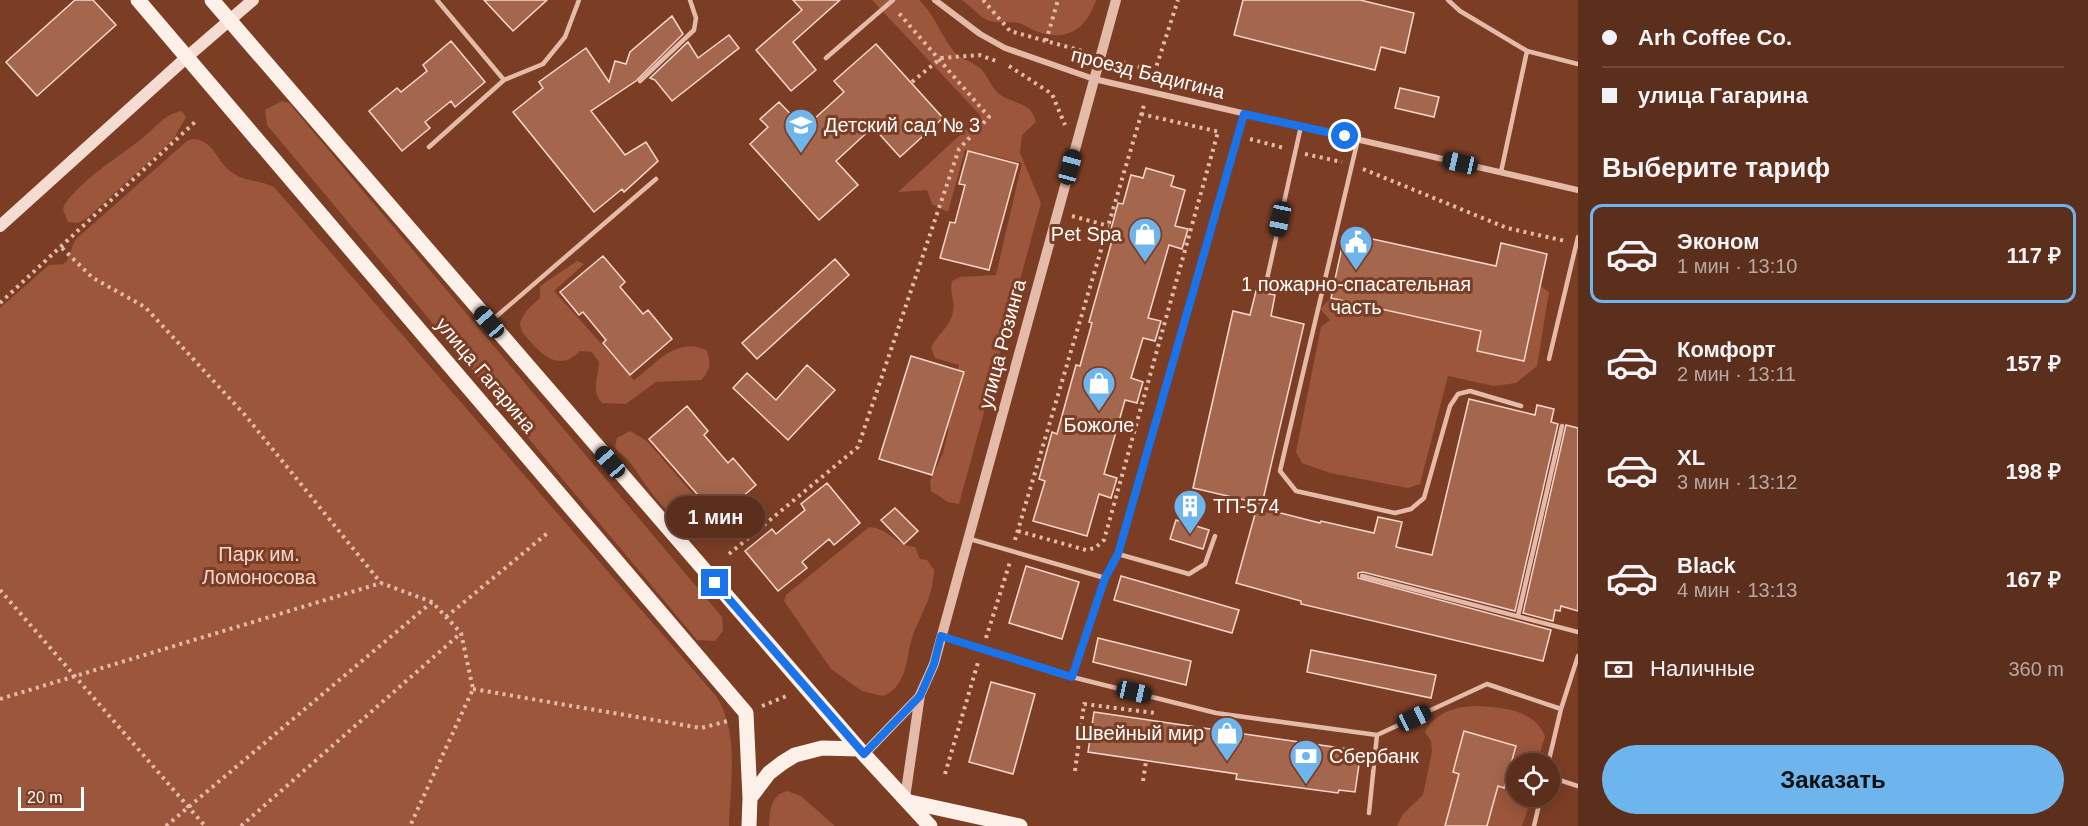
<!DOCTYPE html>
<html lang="ru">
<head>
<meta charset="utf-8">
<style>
  body { margin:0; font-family:Arial,sans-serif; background:#623625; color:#f1f3f6; height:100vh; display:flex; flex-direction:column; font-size:22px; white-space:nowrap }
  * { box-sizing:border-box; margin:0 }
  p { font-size:20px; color:#b8a8a3 }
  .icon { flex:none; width:33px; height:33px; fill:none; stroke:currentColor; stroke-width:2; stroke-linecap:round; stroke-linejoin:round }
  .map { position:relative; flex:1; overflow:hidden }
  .side { display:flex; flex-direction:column; background:#5c2e1c; width:510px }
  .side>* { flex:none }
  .banner { display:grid; align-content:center; height:132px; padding:0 24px; background:#5c2e1c }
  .buttons { position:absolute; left:1506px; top:753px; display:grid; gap:12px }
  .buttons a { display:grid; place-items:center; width:54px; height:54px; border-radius:50%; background:#5c2e1c; box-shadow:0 3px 15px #0003,0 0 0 2px #714a3b; font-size:30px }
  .scale { position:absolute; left:18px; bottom:15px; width:66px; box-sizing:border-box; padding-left:6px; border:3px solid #fff; border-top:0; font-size:16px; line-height:21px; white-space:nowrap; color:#fff; -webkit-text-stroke:4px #7b3e25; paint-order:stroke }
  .end { position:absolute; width:27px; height:27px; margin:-14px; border:8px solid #1a73e8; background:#fff; box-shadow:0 0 0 3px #fff }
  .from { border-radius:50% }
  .bubble { position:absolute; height:42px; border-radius:21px; background:#5c2e1c; box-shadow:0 3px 15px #0003,0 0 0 2px #714a3b; font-size:20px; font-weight:700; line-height:42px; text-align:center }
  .car { position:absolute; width:18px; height:36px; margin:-18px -9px; border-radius:8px; box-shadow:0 0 4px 2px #0007; background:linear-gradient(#222 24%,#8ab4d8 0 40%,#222 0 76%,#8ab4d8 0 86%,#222 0) }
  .banner b { display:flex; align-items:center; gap:21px; height:57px; font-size:22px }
  .banner b+b { border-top:2px solid #714a3b }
  .banner i { width:15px; height:15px; background:#f1f3f6 }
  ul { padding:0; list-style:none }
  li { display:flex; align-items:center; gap:18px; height:99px; margin:0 12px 9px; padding:0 12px; border:3px solid transparent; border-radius:12px }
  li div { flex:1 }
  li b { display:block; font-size:22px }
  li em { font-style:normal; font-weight:700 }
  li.selected { border-color:#6eb5ee }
  li>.icon { width:54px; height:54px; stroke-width:1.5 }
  h2 { padding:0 24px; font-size:27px; line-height:72px }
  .pay { display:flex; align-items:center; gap:15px; height:66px; padding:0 24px; font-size:22px }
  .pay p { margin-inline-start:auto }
  .action { display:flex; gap:12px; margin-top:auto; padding:12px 24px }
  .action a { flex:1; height:69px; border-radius:36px; background:#6eb5ee; color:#111; font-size:24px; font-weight:700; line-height:69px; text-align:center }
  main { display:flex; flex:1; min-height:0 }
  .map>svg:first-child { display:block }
  .green { fill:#9b563c }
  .building { fill:#a4664d; stroke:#f4d7cc; stroke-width:1.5 }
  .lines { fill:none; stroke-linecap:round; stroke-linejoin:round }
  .path { stroke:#e4baa9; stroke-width:4; stroke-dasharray:3 4.5; stroke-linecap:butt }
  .service { stroke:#e4baa9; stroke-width:4.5 }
  .minor { stroke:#e4baa9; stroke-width:6 }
  .tertiary { stroke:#e4baa9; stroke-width:10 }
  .secondary { stroke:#f4dcd2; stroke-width:12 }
  .primary { stroke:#fcf0e9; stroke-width:15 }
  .route { stroke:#1a73e8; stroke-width:8 }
  .labels { text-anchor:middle; stroke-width:6; stroke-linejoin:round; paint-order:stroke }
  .street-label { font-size:20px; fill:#fff; stroke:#7b3e25 }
  .poi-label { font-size:20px; fill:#fff; stroke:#7b3e25; text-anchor:start }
  .park-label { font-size:20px; fill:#f4d7cc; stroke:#7b3e25 }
</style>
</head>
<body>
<main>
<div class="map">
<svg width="1578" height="826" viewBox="0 0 1578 826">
  <rect width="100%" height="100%" fill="#7b3e25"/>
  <path class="green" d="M 872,0 L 919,0 C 934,14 940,33 952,49 C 959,60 974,61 982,70 C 989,78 993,91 1002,96 C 1017,105 1031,102 1036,122 L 1022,135 L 1020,153 L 1041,203 L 959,504 L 948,502 L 931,491 L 930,481 L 943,453 L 948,432 L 949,397 L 959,365 L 935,358 L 931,348 C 937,334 952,326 953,310 C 955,299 949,293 952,281 L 960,277 L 996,275 L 1022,163 L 965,150 L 948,212 L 932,204 L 927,190 L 898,192 L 981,116 Z
    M 961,0 L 1096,0 C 1087,29 1066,43 1036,31 C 1030,29 1025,25 1019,23 C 1009,21 997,24 987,20 C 977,15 971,5 961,0 Z
    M 282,101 L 289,103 L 722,617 L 723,631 L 715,641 L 697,640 L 267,125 L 265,110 Z
    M 182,111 L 186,117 L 173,140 L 87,218 L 78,223 L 68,222 L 63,210 L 64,205 C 85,177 113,161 140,140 C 154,130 163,114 182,111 Z
    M 192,139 C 213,139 216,160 230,171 C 243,182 260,180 274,187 L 716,696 C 740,733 730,784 729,826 L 0,826 L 0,308 L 49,265 L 63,264 L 67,261 L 75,240 L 187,141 Z
    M 577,261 L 584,264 L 554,291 L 634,380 C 656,364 676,336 706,350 C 712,361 710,372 701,380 L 656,382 L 626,404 L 602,403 C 590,390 599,376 599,362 L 592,352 L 580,351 C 562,370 545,359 531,342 C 525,336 520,331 520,322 L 526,311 L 540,298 L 540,286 Z
    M 1540,286 L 1549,292 L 1537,366 L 1516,383 L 1494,386 L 1448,376 L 1420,484 L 1408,488 L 1330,473 L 1302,463 L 1296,452 L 1321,327 L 1330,320 L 1320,309 L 1331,298 L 1481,331 L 1477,351 L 1523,361 Z
    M 630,431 L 647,441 L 693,494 L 692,504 L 683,516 C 664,520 639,472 628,460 C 624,455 618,453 615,447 L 617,438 Z
    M 869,527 C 889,528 896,546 915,547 L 920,559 L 927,560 L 934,570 C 934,592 922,613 914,632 C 905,654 910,685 883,696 L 862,691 L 831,669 L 784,601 L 786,595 Z
    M 1478,706 C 1503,708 1534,709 1545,736 L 1537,763 L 1516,764 L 1516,796 L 1532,797 L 1522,826 L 1397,826 L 1403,814 L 1423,795 L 1432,751 L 1431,741 L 1425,732 C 1435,712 1457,706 1478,706 Z
    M 787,791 L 801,796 L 835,826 L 769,826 C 770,812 770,795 787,791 Z"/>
  <path class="building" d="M 75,0 L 93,0 L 116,25 L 37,96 L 6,62 Z
    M 484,0 L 547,0 L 513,31 Z
    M 793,0 L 840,0 L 793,42 L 816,70 L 791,91 L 756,50 L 802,10 Z
    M 1243,0 L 1360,0 L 1414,13 L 1405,53 L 1381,47 L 1375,70 L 1234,35 Z
    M 672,16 L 683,34 L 636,81 L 591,111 L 625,155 L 646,142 L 658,161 L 624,192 L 622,189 L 594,212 L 513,112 L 543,88 L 539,82 L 586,48 L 609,82 L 615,61 L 626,64 L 630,52 Z
    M 729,35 L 739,48 L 672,101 L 655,80 L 650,78 L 688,42 L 698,58 Z
    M 451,41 L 485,82 L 455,107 L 451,101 L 425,122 L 430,128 L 402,151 L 369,111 L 397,88 L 401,92 L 427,71 L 423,65 Z
    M 876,44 L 943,118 L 900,157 L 873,127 L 836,161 L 858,185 L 819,220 L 750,144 L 768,127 L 760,119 L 779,102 L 804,128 L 844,92 L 834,81 Z
    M 1400,88 L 1439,97 L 1434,117 L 1395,108 Z
    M 968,151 L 1018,164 L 989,270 L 940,258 L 950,222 L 955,223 L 965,185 L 959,184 Z
    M 1146,168 L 1174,176 L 1171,186 L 1185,190 L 1175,226 L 1188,229 L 1182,249 L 1169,245 L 1148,318 L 1161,321 L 1155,341 L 1143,338 L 1131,378 L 1143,382 L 1140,392 L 1137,403 L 1125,400 L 1104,474 L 1117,478 L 1111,498 L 1099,494 L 1087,536 L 1033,521 L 1045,481 L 1039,479 L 1052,432 L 1057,434 L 1076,365 L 1080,366 L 1092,323 L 1089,322 L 1115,230 L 1111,229 L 1118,203 L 1123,204 L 1131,175 L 1143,178 Z
    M 1345,233 L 1496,266 L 1501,243 L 1547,254 L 1524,361 L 1477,351 L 1481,331 L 1331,298 Z
    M 603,256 L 625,282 L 620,287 L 643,314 L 648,310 L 672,339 L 630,375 L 603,343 L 606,340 L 583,312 L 579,315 L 560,292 Z
    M 835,259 L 849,275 L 757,359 L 742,343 Z
    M 1256,291 L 1275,295 L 1271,316 L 1304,324 L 1262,504 L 1193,488 L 1233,311 L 1250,315 Z
    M 911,356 L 964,372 L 932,475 L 879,459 Z
    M 807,365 L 835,390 L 788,440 L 733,388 L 747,373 L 776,400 Z
    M 1469,399 L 1535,415 L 1537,405 L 1554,409 L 1551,422 L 1558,424 L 1515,611 L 1363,572 L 1358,573 L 1358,578 L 1551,630 L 1543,661 L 1301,604 L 1301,601 L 1236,583 L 1257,507 L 1320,523 L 1321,521 L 1374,533 L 1378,517 L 1402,522 L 1396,547 L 1432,555 Z
    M 687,406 L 708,431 L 704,435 L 728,463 L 733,458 L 756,485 L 718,518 L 649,439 Z
    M 1566,425 L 1578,428 L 1578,611 L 1561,606 L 1560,611 L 1555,610 L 1553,621 L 1523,613 Z
    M 827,483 L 860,523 L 834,545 L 829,539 L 802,562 L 807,568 L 778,591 L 745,551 L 772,529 L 776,534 L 805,510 L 801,504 Z
    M 895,508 L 918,531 L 904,544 L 881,520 Z
    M 1176,520 L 1209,530 L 1203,549 L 1170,539 Z
    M 1026,566 L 1079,582 L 1062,639 L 1009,623 Z
    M 1121,576 L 1239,610 L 1232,633 L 1114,600 Z
    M 1098,638 L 1191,661 L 1186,685 L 1093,662 Z
    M 1311,650 L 1436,675 L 1431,698 L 1307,672 Z
    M 991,682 L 1035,694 L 1013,774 L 969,762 Z
    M 1094,712 L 1361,751 L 1355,792 L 1339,790 L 1338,793 L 1236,779 L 1237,774 L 1088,752 Z
    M 1464,731 L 1516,746 L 1504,788 L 1498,786 L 1487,826 L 1445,826 L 1459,774 L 1453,772 Z"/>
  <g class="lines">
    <path class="path" d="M 983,0 L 1010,31 L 1086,52
      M 1046,41 L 1058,0
      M 1116,61 L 1210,86
      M 1009,66 L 1052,94 L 1065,125
      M 1152,80 L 1178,0
      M 912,82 L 941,58 L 980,55 L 996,61
      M 1141,114 L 1220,132
      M 1250,139 L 1284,148
      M 1305,154 L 1342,162
      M 1363,169 L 1507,228 L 1565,241
      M 1072,216 L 1109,226
      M 62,248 L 93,278 L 145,307 L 245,415 L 381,583
      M 0,303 L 195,122
      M 1018,531 L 1086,550 L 1095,548 L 1104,540 L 1218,132
      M 1015,540 L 1144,105
      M 729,554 L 858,447 L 959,149 L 989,117 L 897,11
      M 0,590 L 205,826
      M 446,617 L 550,531
      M 986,638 L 1010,562
      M 473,689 L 701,728 L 728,721
      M 0,699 L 381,583 L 432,602 L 461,633 L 473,689 L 410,826
      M 762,706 L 789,695
      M 1075,771 L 1084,704 L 1155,713
      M 945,774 L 979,659
      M 1143,781 L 1146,761
      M 166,826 L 432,602
      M 241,826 L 461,633"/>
    <path class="service" d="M 437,0 L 504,80
      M 1448,0 L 1460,11 L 1527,51 L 1578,64
      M 826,58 L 893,0
      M 640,81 L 694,30 L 696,18 L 690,0
      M 1358,139 L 1280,471 L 1296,491 L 1395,513 L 1411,509 L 1424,498 L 1450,406 L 1458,394 L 1470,391 L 1521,406
      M 429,147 L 504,80 L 543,64 L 565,37 L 579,0
      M 1501,172 L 1527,51
      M 1265,288 L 1301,126
      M 491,321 L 656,179
      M 1549,359 L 1578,237
      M 970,539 L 1105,578
      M 1118,554 L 1189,574 L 1205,564 L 1215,536
      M 1362,576 L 1578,632
      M 1518,616 L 1562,426
      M 943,636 L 1072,677 L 1216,713 L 1377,735 L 1487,684 L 1561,709
      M 1072,677 L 1105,578 L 1118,554 L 1244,114
      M 1548,764 L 1561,709 L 1578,656
      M 1550,777 L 1578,786
      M 1369,813 L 1377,735
      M 1534,826 L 1541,796"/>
    <path class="minor" d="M 935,0 L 980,34 L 1005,48 L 1094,79 L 1578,190"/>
    <path class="tertiary" d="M 864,754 L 920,696
      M 905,798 L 920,695 L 934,664 L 1116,0"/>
    <path class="secondary" d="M 0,226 L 187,57 L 253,0"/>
    <path class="primary" d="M 138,0 L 746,713 L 750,798
      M 212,0 L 859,749
      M 910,802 L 1020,826
      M 749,826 L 750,798 L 769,773 L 782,763 L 795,755 L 822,748 L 859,749 L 930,826"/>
  </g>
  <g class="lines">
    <path class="route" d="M 715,583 L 864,754 L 920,696 L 934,664 L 941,636 L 1072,677 L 1105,578 L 1118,554 L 1244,114 L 1345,136"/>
  </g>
  <defs>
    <symbol id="school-pin" viewBox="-11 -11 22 30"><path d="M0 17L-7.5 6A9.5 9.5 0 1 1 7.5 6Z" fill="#6eb5ee" stroke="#7b3e25"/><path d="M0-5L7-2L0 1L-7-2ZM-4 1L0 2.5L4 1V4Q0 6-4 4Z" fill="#fff"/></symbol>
    <symbol id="shop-pin" viewBox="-11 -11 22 30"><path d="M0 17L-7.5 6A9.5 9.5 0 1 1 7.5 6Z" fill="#6eb5ee" stroke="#7b3e25"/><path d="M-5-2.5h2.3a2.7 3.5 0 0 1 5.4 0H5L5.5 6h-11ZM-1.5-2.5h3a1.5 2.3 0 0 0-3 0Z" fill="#fff"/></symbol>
    <symbol id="civic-pin" viewBox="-11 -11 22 30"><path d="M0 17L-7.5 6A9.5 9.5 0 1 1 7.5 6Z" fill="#6eb5ee" stroke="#7b3e25"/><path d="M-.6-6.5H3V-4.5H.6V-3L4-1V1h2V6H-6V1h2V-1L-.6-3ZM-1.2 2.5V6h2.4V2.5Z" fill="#fff"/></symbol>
    <symbol id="building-pin" viewBox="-11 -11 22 30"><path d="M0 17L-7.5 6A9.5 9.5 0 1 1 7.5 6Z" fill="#6eb5ee" stroke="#7b3e25"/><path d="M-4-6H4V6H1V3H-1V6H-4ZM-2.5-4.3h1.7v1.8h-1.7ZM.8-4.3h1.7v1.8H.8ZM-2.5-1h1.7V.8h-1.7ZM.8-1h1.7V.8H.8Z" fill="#fff"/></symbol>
    <symbol id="bank-pin" viewBox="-11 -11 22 30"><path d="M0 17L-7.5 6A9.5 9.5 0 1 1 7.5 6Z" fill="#6eb5ee" stroke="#7b3e25"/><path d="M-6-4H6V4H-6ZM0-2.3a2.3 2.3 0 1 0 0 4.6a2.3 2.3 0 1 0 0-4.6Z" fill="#fff"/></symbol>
  </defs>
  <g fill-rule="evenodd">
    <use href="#school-pin" x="782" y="106" width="38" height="52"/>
    <use href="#shop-pin" x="1126" y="215" width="38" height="52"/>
    <use href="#civic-pin" x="1337" y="223" width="38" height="52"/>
    <use href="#shop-pin" x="1080" y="364" width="38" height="52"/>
    <use href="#building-pin" x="1171" y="487" width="38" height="52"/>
    <use href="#shop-pin" x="1208" y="714" width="38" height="52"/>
    <use href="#bank-pin" x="1287" y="737" width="38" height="52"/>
  </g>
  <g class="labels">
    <g class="street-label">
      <text transform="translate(1148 73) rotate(14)" y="7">проезд Бадигина</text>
      <text transform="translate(1002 344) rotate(-75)" y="7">улица Розинга</text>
      <text transform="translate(486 375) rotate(50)" y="7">улица Гагарина</text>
    </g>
    <g class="poi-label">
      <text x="824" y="132">Детский сад № 3</text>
      <text x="1122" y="241" text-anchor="end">Pet Spa</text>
      <text x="1356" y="291" text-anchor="middle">1 пожарно-спасательная<tspan x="1356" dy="23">часть</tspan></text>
      <text x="1099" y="432" text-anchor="middle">Божоле</text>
      <text x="1213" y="513">ТП-574</text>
      <text x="1204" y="740" text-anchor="end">Швейный мир</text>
      <text x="1329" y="763">Сбербанк</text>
    </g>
    <g class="park-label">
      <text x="259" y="561">Парк им.<tspan x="259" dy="23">Ломоносова</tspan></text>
    </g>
  </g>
</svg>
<div class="buttons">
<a><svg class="icon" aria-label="locate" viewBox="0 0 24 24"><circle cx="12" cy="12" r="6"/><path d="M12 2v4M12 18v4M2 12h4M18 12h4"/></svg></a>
</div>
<div class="scale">20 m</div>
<i class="end from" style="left:1345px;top:136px"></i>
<i class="end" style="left:715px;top:583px"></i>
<div class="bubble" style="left:666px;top:496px;width:99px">1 мин</div>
<i class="car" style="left:1460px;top:163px;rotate:283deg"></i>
<i class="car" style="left:1070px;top:167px;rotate:15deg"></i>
<i class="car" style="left:1280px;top:219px;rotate:192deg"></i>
<i class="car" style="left:489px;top:322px;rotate:319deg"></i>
<i class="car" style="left:610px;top:462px;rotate:319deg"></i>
<i class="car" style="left:1134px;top:692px;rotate:103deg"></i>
<i class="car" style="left:1414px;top:718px;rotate:65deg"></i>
</div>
<section class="side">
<div class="banner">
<b><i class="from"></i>Arh Coffee Co.</b>
<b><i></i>улица Гагарина</b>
</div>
<h2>Выберите тариф</h2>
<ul>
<li class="selected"><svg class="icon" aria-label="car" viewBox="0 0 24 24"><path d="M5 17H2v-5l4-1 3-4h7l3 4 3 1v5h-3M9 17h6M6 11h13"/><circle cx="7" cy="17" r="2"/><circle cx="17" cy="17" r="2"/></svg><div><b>Эконом</b><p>1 мин · 13:10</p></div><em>117 ₽</em></li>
<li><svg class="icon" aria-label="car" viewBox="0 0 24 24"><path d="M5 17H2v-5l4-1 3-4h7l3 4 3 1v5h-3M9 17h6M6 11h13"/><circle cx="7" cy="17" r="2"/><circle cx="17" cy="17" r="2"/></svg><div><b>Комфорт</b><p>2 мин · 13:11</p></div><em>157 ₽</em></li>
<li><svg class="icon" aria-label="car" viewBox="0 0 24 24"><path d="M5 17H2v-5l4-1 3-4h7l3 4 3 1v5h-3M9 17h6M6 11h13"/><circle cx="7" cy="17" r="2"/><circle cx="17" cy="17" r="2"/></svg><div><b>XL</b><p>3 мин · 13:12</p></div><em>198 ₽</em></li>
<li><svg class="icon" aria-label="car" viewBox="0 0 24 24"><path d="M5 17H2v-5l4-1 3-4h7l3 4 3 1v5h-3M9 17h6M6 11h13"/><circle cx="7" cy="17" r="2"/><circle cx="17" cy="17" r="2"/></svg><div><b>Black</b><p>4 мин · 13:13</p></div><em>167 ₽</em></li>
</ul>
<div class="pay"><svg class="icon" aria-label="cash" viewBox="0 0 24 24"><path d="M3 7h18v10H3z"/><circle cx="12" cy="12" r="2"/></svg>Наличные<p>360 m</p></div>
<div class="action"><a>Заказать</a></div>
</section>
</main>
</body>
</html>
